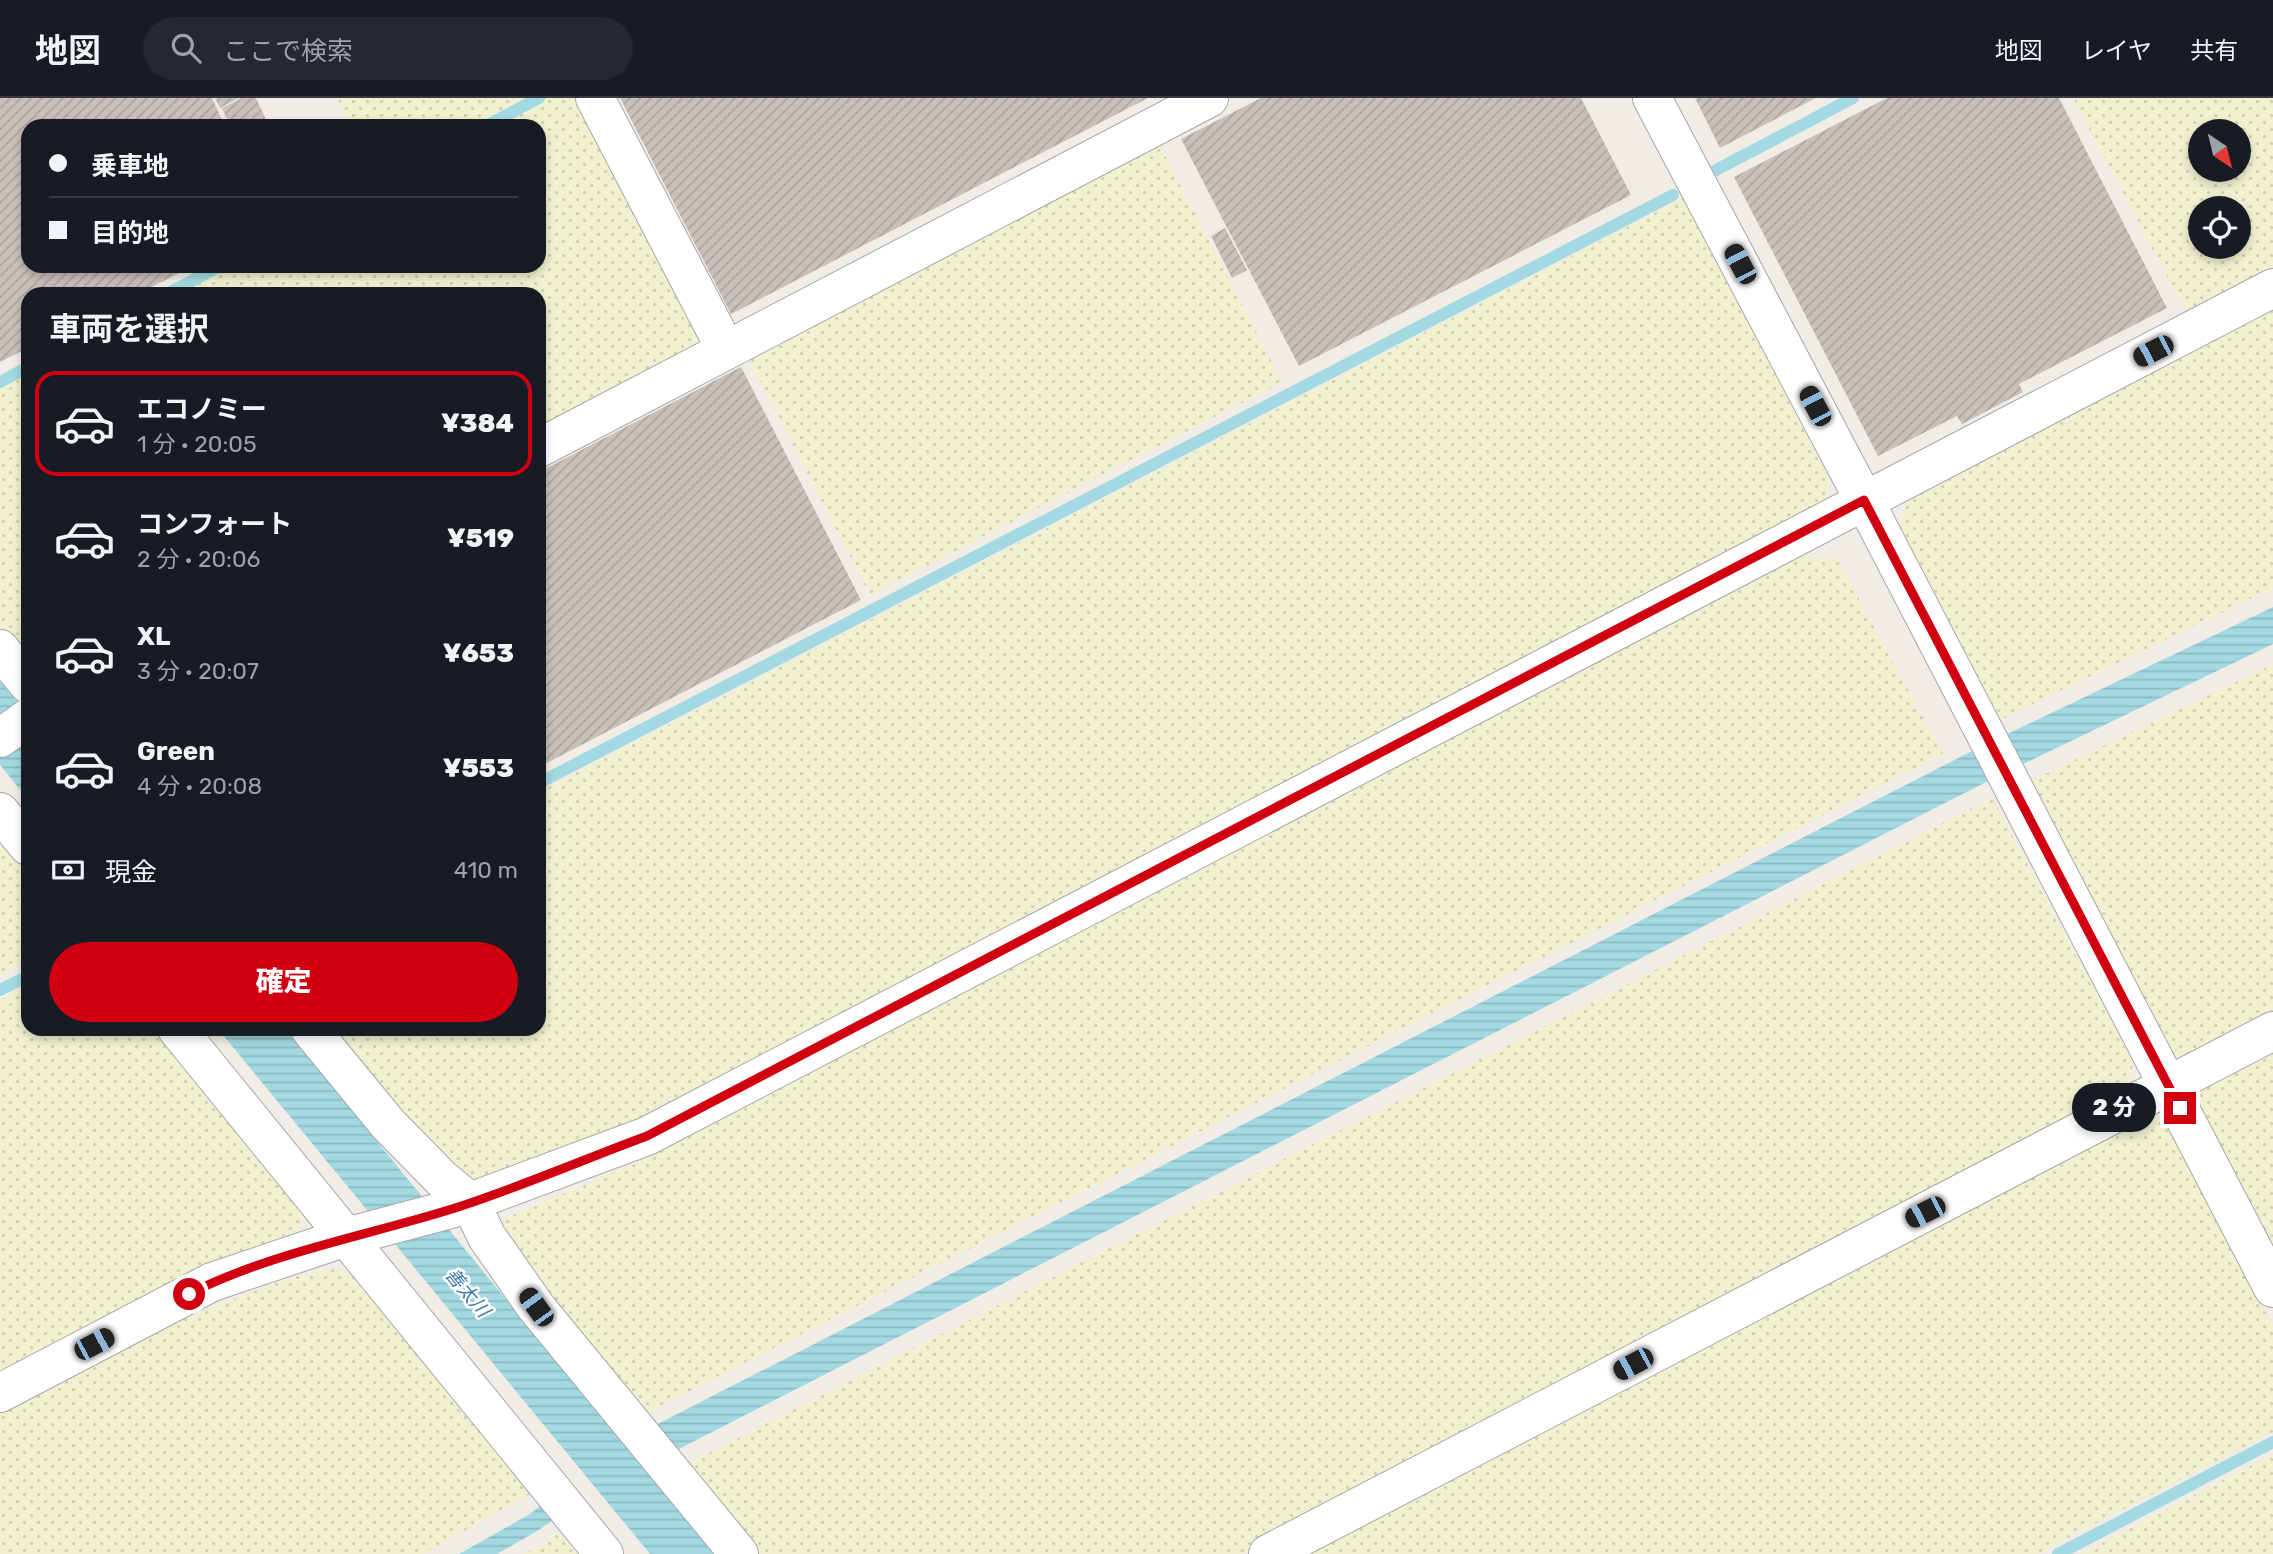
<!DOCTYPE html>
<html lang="ja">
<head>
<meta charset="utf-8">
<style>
  body { margin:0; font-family:Rubik,"Noto Sans JP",sans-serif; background:#242831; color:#f1f3f6; height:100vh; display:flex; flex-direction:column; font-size:26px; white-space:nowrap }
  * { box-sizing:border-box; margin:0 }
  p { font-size:23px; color:#9ea1a6 }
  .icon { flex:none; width:38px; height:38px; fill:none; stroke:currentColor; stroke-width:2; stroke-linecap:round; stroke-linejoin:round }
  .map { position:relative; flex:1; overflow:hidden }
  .details { position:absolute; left:21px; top:189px; width:525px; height:749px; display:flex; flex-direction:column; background:#171b24; border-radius:21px; box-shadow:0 4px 10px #0003 }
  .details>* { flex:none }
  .guide { position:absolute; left:21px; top:21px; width:525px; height:154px; border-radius:21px; box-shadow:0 4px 10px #0003; display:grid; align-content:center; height:154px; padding:0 28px; background:#171b24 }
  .needle { width:46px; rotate:145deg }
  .controls { position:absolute; left:2188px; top:21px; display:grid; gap:14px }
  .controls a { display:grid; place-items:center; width:63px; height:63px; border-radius:50%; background:#171b24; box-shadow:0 4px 10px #0003; font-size:35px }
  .end { position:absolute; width:32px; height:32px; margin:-16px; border:9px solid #d00010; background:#fff; box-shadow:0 0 0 4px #fff }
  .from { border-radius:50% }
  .bubble { position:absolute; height:49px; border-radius:24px; background:#171b24; box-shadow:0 4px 10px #0003; font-size:23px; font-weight:800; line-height:49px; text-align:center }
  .car { position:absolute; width:21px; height:42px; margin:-21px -10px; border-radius:9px; box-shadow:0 0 5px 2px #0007; background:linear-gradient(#222 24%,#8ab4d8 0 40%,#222 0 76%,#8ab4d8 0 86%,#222 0) }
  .guide b { display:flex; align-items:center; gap:24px; height:66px; font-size:26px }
  .guide b+b { border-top:2px solid #363941 }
  .guide i { width:18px; height:18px; background:#f1f3f6 }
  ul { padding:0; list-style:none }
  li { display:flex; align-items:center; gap:21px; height:105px; margin:0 14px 10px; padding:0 14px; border:4px solid transparent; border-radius:21px }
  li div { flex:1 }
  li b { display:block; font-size:26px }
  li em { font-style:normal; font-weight:800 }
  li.on { border-color:#d00010 }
  li>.icon { width:63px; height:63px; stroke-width:1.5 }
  h2 { padding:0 28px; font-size:32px; line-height:84px }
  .pay { display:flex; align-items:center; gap:18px; height:77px; padding:0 28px; font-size:26px }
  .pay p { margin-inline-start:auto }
  .button { display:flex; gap:14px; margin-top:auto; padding:14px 28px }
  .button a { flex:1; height:80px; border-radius:42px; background:#d00010; color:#fff; font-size:28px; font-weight:800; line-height:80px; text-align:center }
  header { display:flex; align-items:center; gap:42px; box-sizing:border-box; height:98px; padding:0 35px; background:#171b24; border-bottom:2px solid #363941 }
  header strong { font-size:33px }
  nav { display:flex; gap:38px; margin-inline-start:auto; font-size:24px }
  .search { width:490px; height:63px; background:#242831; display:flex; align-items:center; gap:18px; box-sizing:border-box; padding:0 24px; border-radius:38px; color:#9ea1a6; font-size:26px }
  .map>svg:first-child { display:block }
  .farmland { fill:url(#farmland-dots); fill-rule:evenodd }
  .water { fill:url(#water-rules) }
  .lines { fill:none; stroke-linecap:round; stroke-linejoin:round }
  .stream { stroke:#a3d9e2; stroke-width:12 }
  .building { fill:url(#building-hatch) }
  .minor-casing { stroke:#a7a7a7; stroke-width:40 }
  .minor { stroke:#fff; stroke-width:38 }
  .route { stroke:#d00010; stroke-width:9 }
  .labels { text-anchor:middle; stroke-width:5; stroke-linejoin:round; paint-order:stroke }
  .water-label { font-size:19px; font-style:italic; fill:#3f7ba8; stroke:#fff }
</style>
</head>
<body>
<header>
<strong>地図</strong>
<div class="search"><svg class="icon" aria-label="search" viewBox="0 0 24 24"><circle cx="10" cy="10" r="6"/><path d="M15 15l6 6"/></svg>ここで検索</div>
<nav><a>地図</a><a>レイヤ</a><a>共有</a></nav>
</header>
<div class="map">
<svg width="2273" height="1456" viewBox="0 0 2273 1456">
  <defs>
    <pattern id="farmland-dots" width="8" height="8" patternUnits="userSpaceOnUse" patternTransform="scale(1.75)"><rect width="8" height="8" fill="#f1f1d0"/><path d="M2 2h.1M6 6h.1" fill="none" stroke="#ceceb2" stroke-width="1.8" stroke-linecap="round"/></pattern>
    <pattern id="water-rules" width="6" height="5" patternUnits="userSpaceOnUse" patternTransform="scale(1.75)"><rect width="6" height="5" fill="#a3d9e2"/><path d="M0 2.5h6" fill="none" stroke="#8cbac2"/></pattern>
    <pattern id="building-hatch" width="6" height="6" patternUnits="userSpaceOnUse" patternTransform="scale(1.75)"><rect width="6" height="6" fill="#cabfb9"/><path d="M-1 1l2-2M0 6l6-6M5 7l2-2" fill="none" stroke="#ada49f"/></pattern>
  </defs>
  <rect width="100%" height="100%" fill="#f1ede6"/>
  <path class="farmland" d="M 337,0 L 524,0 L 471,28 L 351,28 Z
    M 545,0 L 586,0 L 701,227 L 699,253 L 539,336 L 539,196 L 175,196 L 228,168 L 539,168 L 539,28 L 493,28 Z
    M 2073,0 L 2273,0 L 2273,170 L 2186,215 ZM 2200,33 L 2238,33 L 2238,72 L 2200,72 ZM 2200,110 L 2238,110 L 2238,149 L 2200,149 Z
    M 1155,38 L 1282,284 L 870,497 L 744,252 Z
    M 1683,100 L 1830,382 L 1825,402 L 641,1025 L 481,1088 L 447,1074 L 322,931 L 539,931 L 539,694 Z
    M 2273,209 L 2273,490 L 1998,623 L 1899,441 L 1902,419 L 1909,397 Z
    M 28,274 L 28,571 L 0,537 L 0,289 Z
    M 1793,459 L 1837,461 L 1943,656 L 640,1318 L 499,1139 L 503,1121 L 646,1061 Z
    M 2273,566 L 2273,920 L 2191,963 L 2167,953 L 2027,685 Z
    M 1992,700 L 2133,965 L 2128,995 L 1243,1456 L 755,1456 L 683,1368 Z
    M 0,732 L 28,767 L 28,863 L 0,878 Z
    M 28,887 L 28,931 L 159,931 L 301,1108 L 300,1131 L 209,1168 L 0,1277 L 0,902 Z
    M 2273,946 L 2273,1153 L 2193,999 L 2198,985 Z
    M 2163,1020 L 2273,1227 L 2273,1334 L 2037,1456 L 1295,1456 L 2131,1022 Z
    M 338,1170 L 375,1190 L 537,1392 L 423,1456 L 0,1456 L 0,1317 L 181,1222 L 285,1181 Z
    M 2273,1356 L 2273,1456 L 2080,1456 Z
    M 567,1431 L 588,1456 L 524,1456 Z"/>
  <path class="water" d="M 2273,509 L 2273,546 L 1988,683 L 671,1355 L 650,1330 L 1970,654 Z
    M 0,583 L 28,618 L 28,701 L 0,667 Z
    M 218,931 L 285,931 L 714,1456 L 650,1456 Z
    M 567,1387 L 578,1405 L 537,1433 L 497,1456 L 459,1456 L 530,1416 Z"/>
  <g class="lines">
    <path class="stream" d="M 486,28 L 539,0
      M 1716,72 L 1853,0
      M 167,196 L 220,168
      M 0,284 L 28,269
      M 539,685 L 1673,97
      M 0,892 L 28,878
      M 2058,1456 L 2273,1344"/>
  </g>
  <path class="building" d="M 0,0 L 212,0 L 225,28 L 28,28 L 28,168 L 194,168 L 137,196 L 28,196 L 28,250 L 0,264 Z
    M 215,0 L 239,0 L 220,10 Z
    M 242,0 L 256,0 L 269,28 L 230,28 L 222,10 Z
    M 620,0 L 1148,0 L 731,216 Z
    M 1261,0 L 1581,0 L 1631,97 L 1299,268 L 1181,41 Z
    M 1695,0 L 1816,0 L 1720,50 Z
    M 1887,0 L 2059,0 L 2167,210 L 2019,286 L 2023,294 L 1962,326 L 1957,318 L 1878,358 L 1734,79 Z
    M 1225,130 L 1247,172 L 1232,180 L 1211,138 Z
    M 741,269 L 861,502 L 539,669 L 539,374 Z"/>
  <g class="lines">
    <defs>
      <path id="minor" d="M 595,0 L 726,252
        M 1652,0 L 1864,402 L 2273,1190
        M 539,350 L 1209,0
        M 0,551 L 28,586
        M 0,640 L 28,620
        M 0,714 L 28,748
        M 177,931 L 604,1456
        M 310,931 L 388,1026 L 442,1081 L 470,1104 L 487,1139 L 536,1209 L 739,1456
        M 0,1295 L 212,1184 L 346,1139 L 451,1111 L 647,1038 L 2273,190
        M 1268,1456 L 2273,933"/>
    </defs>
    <use href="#minor" class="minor-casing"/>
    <use href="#minor" class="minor"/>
  </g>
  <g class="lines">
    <path class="route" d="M 189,1196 C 270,1155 365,1138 452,1111 C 518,1090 582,1062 647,1038 L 1864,402 L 2180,1010"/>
  </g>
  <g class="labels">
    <g class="water-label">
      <text transform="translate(468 1194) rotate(50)" y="7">善太川</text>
    </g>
  </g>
</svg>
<div class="controls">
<a><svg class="needle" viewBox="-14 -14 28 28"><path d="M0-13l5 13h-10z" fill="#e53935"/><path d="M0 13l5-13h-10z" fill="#9ea1a6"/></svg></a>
<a><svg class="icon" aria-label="locate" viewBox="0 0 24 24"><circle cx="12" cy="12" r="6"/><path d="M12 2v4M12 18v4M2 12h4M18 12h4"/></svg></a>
</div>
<i class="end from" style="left:189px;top:1196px"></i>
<i class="end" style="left:2180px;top:1010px"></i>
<div class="bubble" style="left:2072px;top:985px;width:84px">2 分</div>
<i class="car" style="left:1740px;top:166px;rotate:332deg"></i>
<i class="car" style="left:2153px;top:253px;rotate:243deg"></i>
<i class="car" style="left:1815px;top:308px;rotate:332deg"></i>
<i class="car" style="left:1925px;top:1114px;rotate:243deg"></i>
<i class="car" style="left:536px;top:1209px;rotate:324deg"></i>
<i class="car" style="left:94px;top:1246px;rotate:62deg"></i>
<i class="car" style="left:1633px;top:1266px;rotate:242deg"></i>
<div class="guide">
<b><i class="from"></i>乗車地</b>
<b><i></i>目的地</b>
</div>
<section class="details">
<h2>車両を選択</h2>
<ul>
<li class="on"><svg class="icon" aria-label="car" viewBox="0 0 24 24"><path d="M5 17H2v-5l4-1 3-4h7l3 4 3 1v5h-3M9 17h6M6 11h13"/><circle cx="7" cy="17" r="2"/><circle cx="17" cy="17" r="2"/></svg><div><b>エコノミー</b><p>1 分 · 20:05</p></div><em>¥384</em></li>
<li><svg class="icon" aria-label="car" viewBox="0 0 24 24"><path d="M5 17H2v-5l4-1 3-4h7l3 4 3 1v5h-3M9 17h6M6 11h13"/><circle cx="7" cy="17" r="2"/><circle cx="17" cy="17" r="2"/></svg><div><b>コンフォート</b><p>2 分 · 20:06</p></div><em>¥519</em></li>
<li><svg class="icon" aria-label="car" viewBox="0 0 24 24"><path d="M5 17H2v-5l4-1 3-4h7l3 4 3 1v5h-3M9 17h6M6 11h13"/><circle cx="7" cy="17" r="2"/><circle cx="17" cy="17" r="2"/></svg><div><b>XL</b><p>3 分 · 20:07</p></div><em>¥653</em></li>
<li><svg class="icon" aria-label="car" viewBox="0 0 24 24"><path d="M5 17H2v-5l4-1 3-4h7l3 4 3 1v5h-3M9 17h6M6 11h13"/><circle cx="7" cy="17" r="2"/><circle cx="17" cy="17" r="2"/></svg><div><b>Green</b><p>4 分 · 20:08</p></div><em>¥553</em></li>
</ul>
<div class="pay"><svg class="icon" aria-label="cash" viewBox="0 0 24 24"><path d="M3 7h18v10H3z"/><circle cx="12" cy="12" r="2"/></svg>現金<p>410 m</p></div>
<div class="button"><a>確定</a></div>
</section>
</div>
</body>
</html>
